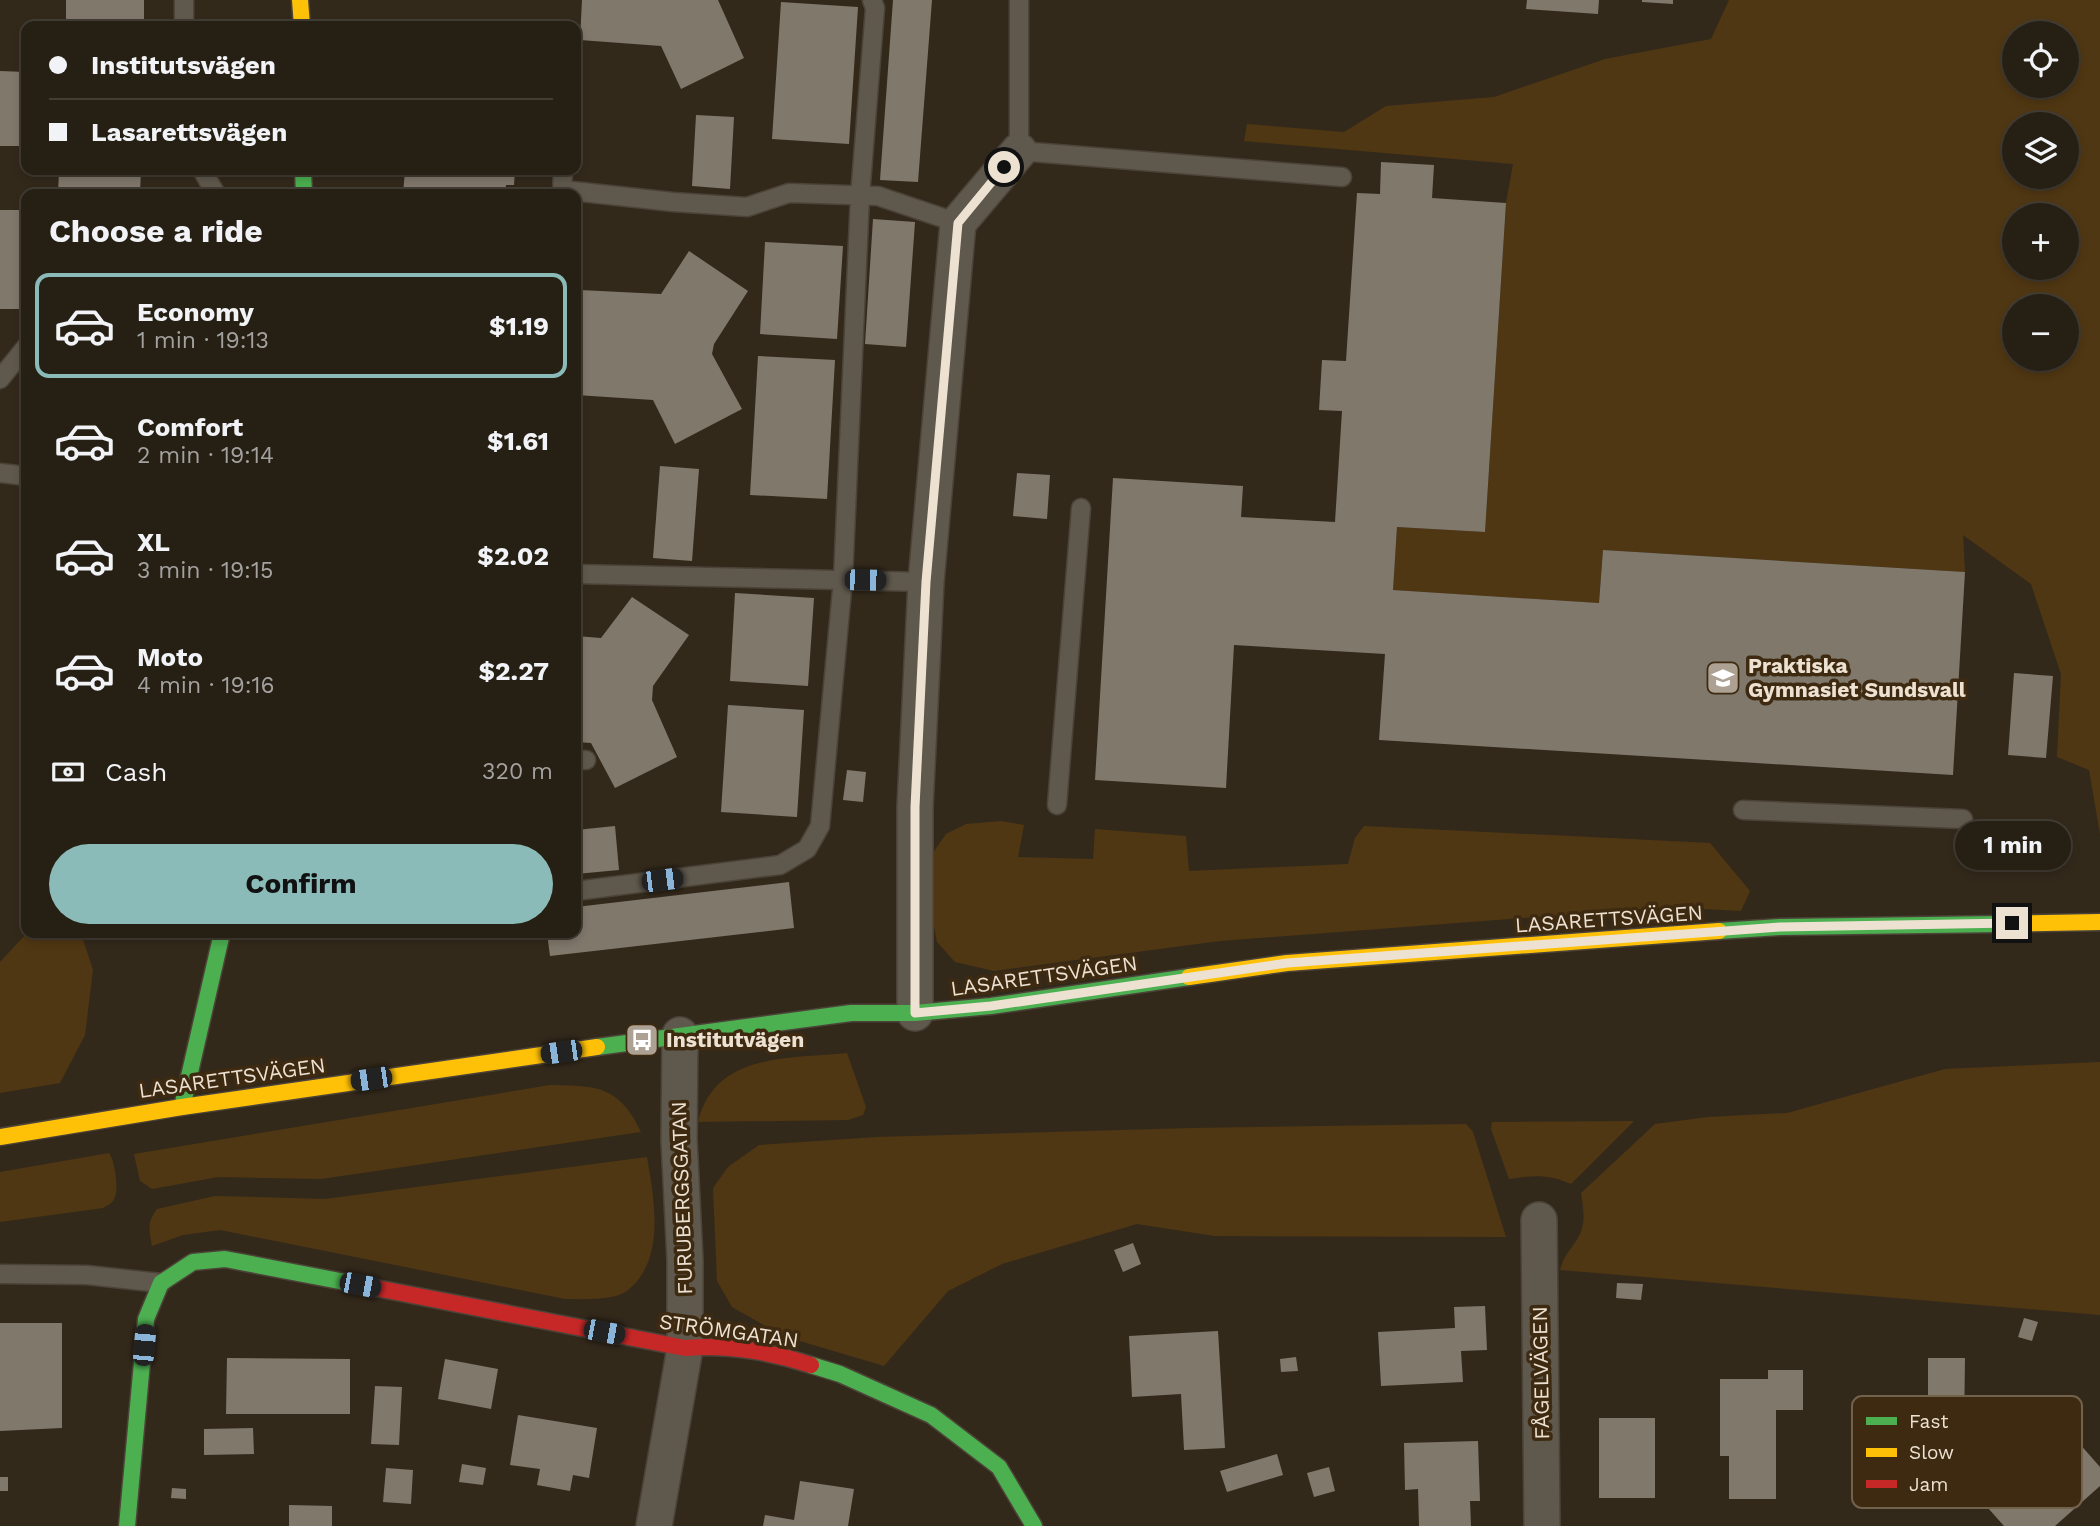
<!DOCTYPE html>
<html lang="en">
<head>
<meta charset="utf-8">
<style>
  body { margin:0; font-family:"Work Sans",sans-serif; background:#2e271d; color:#f1f3f6; height:100vh; display:flex; flex-direction:column; font-size:26px; white-space:nowrap }
  * { box-sizing:border-box; margin:0 }
  p { font-size:23px; color:#a4a2a0 }
  .icon { flex:none; width:38px; height:38px; fill:none; stroke:currentColor; stroke-width:2; stroke-linecap:round; stroke-linejoin:round }
  .map { position:relative; flex:1; overflow:hidden }
  .sheet { position:absolute; left:21px; top:189px; width:560px; height:749px; display:flex; flex-direction:column; background:#261f14; border-radius:14px; box-shadow:0 4px 10px #0003,0 0 0 2px #423d34 }
  .sheet>* { flex:none }
  .hud { position:absolute; left:21px; top:21px; width:560px; height:154px; border-radius:14px; box-shadow:0 4px 10px #0003,0 0 0 2px #423d34; display:grid; align-content:center; height:154px; padding:0 28px; background:#261f14 }
  .fabs { position:absolute; left:2002px; top:21px; display:grid; gap:14px }
  .fabs a { display:grid; place-items:center; width:77px; height:77px; border-radius:50%; background:#261f14; box-shadow:0 4px 10px #0003,0 0 0 2px #423d34; font-size:35px }
  .end { position:absolute; width:32px; height:32px; margin:-16px; border:9px solid #ede1d2; background:#111; box-shadow:0 0 0 4px #111 }
  .from { border-radius:50% }
  .bubble { position:absolute; height:49px; border-radius:24px; background:#261f14; box-shadow:0 4px 10px #0003,0 0 0 2px #423d34; font-size:23px; font-weight:700; line-height:49px; text-align:center }
  .car { position:absolute; width:21px; height:42px; margin:-21px -10px; border-radius:9px; box-shadow:0 0 5px 2px #0007; background:linear-gradient(#222 24%,#8ab4d8 0 40%,#222 0 76%,#8ab4d8 0 86%,#222 0) }
  .hud b { display:flex; align-items:center; gap:24px; height:66px; font-size:26px }
  .hud b+b { border-top:2px solid #423d34 }
  .hud i { width:18px; height:18px; background:#f1f3f6 }
  ul { padding:0; list-style:none }
  li { display:flex; align-items:center; gap:21px; height:105px; margin:0 14px 10px; padding:0 14px; border:4px solid transparent; border-radius:14px }
  li div { flex:1 }
  li b { display:block; font-size:26px }
  li em { font-style:normal; font-weight:700 }
  li.active { border-color:#8bbbb9 }
  li>.icon { width:63px; height:63px; stroke-width:1.5 }
  h2 { padding:0 28px; font-size:32px; line-height:84px }
  .pay { display:flex; align-items:center; gap:18px; height:77px; padding:0 28px; font-size:26px }
  .pay p { margin-inline-start:auto }
  .button { display:flex; gap:14px; margin-top:auto; padding:14px 28px }
  .button a { flex:1; height:80px; border-radius:42px; background:#8bbbb9; color:#111; font-size:28px; font-weight:700; line-height:80px; text-align:center }
  .map>svg:first-child { display:block }
  .green { fill:#503713; fill-rule:evenodd }
  .building { fill:#81786c }
  .lines { fill:none; stroke-linecap:round; stroke-linejoin:round }
  .lane-casing { stroke:#4c4338; stroke-width:21 }
  .street-casing { stroke:#4c4338; stroke-width:38 }
  .fast-casing { stroke:#4c4338; stroke-width:19 }
  .slow-casing { stroke:#4c4338; stroke-width:19 }
  .jam-casing { stroke:#4c4338; stroke-width:19 }
  .lane { stroke:#5f584d; stroke-width:18 }
  .street { stroke:#5f584d; stroke-width:35 }
  .fast { stroke:#4caf50; stroke-width:16 }
  .slow { stroke:#ffc107; stroke-width:16 }
  .jam { stroke:#c62828; stroke-width:16 }
  .route { stroke:#ede1d2; stroke-width:9 }
  .labels { text-anchor:middle; stroke-width:7; stroke-linejoin:round; paint-order:stroke }
  .poi-label { font-size:21px; font-weight:bold; fill:#ede1d2; stroke:#3d2a11; text-anchor:start }
  .street-label { font-size:21px; fill:#ede1d2; stroke:#3d2a11 }
  .key { fill:#3d2a11; stroke:#72614b; stroke-width:2 }
  .key-label { font-size:19px; fill:#ede1d2 }
</style>
</head>
<body>
<div class="map">
<svg width="2100" height="1526" viewBox="0 0 2100 1526">
  <rect width="100%" height="100%" fill="#33291b"/>
  <path class="green" d="M 1729,0 L 2100,0 L 2100,834 L 2089,770 L 2057,757 L 2061,674 L 2031,584 L 1963,535 L 1965,572 L 1603,550 L 1599,603 L 1393,590 L 1397,527 L 1485,532 L 1506,203 L 1513,164 L 1244,141 L 1247,124 L 1344,132 L 1386,106 L 1494,97 L 1605,59 L 1711,39 ZM 2014,33 L 2067,33 L 2067,86 L 2014,86 ZM 2014,124 L 2067,124 L 2067,177 L 2014,177 ZM 2014,215 L 2067,215 L 2067,268 L 2014,268 ZM 2014,306 L 2067,306 L 2067,359 L 2014,359 Z
    M 1001,821 L 1024,825 L 1018,857 L 1093,859 L 1095,829 L 1186,836 L 1189,871 L 1348,864 L 1355,838 L 1364,826 L 1710,843 L 1750,891 L 1741,911 L 1667,907 L 1220,941 L 994,971 L 955,962 L 937,942 L 932,916 L 928,860 L 946,834 L 966,824 Z
    M 27,933 L 81,933 L 93,970 L 85,1035 L 60,1083 L 0,1093 L 0,962 Z
    M 847,1053 L 866,1107 L 863,1115 L 848,1120 L 698,1122 C 715,1052 789,1059 847,1053 Z
    M 2100,1062 L 2100,1315 L 1560,1270 C 1564,1254 1573,1248 1580,1234 C 1586,1222 1583,1206 1581,1193 L 1655,1124 L 1708,1117 L 1787,1113 L 1945,1069 Z
    M 550,1085 C 596,1086 619,1085 641,1132 L 321,1179 L 218,1177 L 152,1189 L 140,1181 L 134,1154 Z
    M 1634,1121 L 1571,1184 C 1550,1174 1532,1175 1509,1179 L 1491,1129 L 1492,1122 Z
    M 1466,1124 L 1473,1132 L 1506,1237 L 1215,1236 L 1137,1224 L 1002,1264 L 948,1291 L 884,1366 L 783,1336 L 732,1307 L 717,1281 L 713,1188 L 728,1167 L 759,1145 L 877,1137 L 1192,1128 Z
    M 109,1153 C 115,1161 120,1192 113,1201 C 111,1204 106,1206 103,1208 L 0,1222 L 0,1172 Z
    M 647,1157 C 654,1198 666,1260 628,1290 C 615,1301 581,1299 565,1299 L 220,1230 L 183,1235 L 152,1246 C 149,1230 147,1222 157,1209 L 215,1196 L 325,1199 Z"/>
  <path class="building" d="M 66,0 L 144,0 L 144,26 L 66,26 Z
    M 582,0 L 718,0 L 744,58 L 681,89 L 661,46 L 580,40 Z
    M 893,0 L 932,0 L 918,182 L 880,180 Z
    M 1527,0 L 1599,0 L 1598,14 L 1526,9 Z
    M 1642,0 L 1673,0 L 1673,4 L 1642,2 Z
    M 781,2 L 858,7 L 849,144 L 772,139 Z
    M 0,71 L 26,72 L 26,146 L 0,146 Z
    M 696,115 L 734,117 L 730,189 L 692,186 Z
    M 1381,162 L 1434,165 L 1432,198 L 1506,203 L 1485,532 L 1397,527 L 1393,590 L 1599,603 L 1603,550 L 1965,572 L 1953,775 L 1379,740 L 1385,654 L 1234,645 L 1226,788 L 1095,780 L 1113,478 L 1243,486 L 1241,517 L 1335,522 L 1342,411 L 1319,410 L 1322,360 L 1346,361 L 1357,193 L 1380,194 Z
    M 59,170 L 141,170 L 140,194 L 58,194 Z
    M 405,170 L 515,170 L 514,185 L 506,185 L 505,194 L 403,194 Z
    M 0,210 L 26,210 L 26,309 L 0,309 Z
    M 873,219 L 915,222 L 906,347 L 865,344 Z
    M 765,242 L 843,246 L 837,339 L 760,334 Z
    M 689,251 L 748,291 L 714,344 L 712,354 L 742,409 L 675,444 L 653,400 L 576,395 L 576,351 L 580,290 L 661,294 Z
    M 758,356 L 835,360 L 827,499 L 750,495 Z
    M 660,466 L 699,469 L 692,561 L 653,558 Z
    M 1017,473 L 1050,475 L 1047,519 L 1013,516 Z
    M 735,593 L 814,598 L 808,686 L 730,681 Z
    M 632,597 L 689,635 L 653,686 L 652,700 L 677,757 L 615,788 L 591,743 L 576,742 L 576,636 L 601,638 Z
    M 2014,673 L 2053,676 L 2046,758 L 2008,755 Z
    M 728,705 L 804,710 L 797,817 L 721,812 Z
    M 847,770 L 866,772 L 863,802 L 843,800 Z
    M 615,826 L 619,870 L 576,874 L 576,830 Z
    M 789,882 L 794,928 L 550,956 L 547,933 L 576,933 L 576,907 Z
    M 1133,1243 L 1141,1264 L 1123,1272 L 1114,1250 Z
    M 1617,1283 L 1643,1284 L 1641,1300 L 1616,1298 Z
    M 1485,1306 L 1487,1350 L 1461,1351 L 1463,1382 L 1381,1386 L 1378,1332 L 1455,1328 L 1454,1307 Z
    M 2024,1318 L 2038,1322 L 2032,1341 L 2018,1337 Z
    M 0,1323 L 62,1323 L 62,1428 L 0,1431 Z
    M 1218,1331 L 1225,1448 L 1184,1450 L 1181,1394 L 1132,1397 L 1129,1336 Z
    M 1296,1357 L 1298,1371 L 1281,1372 L 1280,1359 Z
    M 227,1358 L 350,1359 L 350,1414 L 226,1414 Z
    M 1928,1358 L 1965,1358 L 1963,1501 L 1870,1500 L 1871,1428 L 1854,1427 L 1854,1400 L 1928,1401 Z
    M 445,1359 L 498,1369 L 491,1409 L 438,1399 Z
    M 1768,1370 L 1803,1370 L 1803,1410 L 1776,1410 L 1776,1499 L 1729,1499 L 1729,1456 L 1720,1456 L 1720,1379 L 1768,1379 Z
    M 375,1386 L 402,1387 L 399,1445 L 371,1444 Z
    M 518,1415 L 597,1428 L 589,1478 L 573,1475 L 570,1491 L 537,1485 L 540,1469 L 510,1465 Z
    M 1599,1418 L 1655,1418 L 1655,1498 L 1599,1498 Z
    M 253,1428 L 254,1454 L 204,1455 L 204,1429 Z
    M 2071,1434 L 2100,1467 L 2100,1486 L 2055,1526 L 2004,1526 L 1988,1508 Z
    M 1478,1441 L 1480,1501 L 1470,1501 L 1471,1526 L 1419,1526 L 1418,1489 L 1405,1490 L 1404,1443 Z
    M 1277,1454 L 1283,1475 L 1227,1492 L 1220,1471 Z
    M 462,1464 L 486,1468 L 483,1485 L 459,1482 Z
    M 1329,1467 L 1335,1491 L 1314,1497 L 1307,1473 Z
    M 386,1468 L 413,1470 L 411,1504 L 383,1502 Z
    M 0,1477 L 8,1477 L 8,1491 L 0,1491 Z
    M 800,1481 L 854,1489 L 848,1526 L 763,1526 L 765,1515 L 794,1520 Z
    M 172,1488 L 186,1489 L 186,1499 L 171,1498 Z
    M 289,1505 L 332,1506 L 332,1526 L 289,1526 Z"/>
  <g class="lines">
    <defs>
      <path id="lane" d="M 1019,0 L 1019,151 L 1342,177
        M 184,26 L 184,0
        M 202,170 L 216,194
        M 563,190 L 673,202 L 747,207 L 789,193 L 878,196 L 958,223
        M 562,194 L 563,170
        M 0,379 L 26,347
        M 0,473 L 26,476
        M 576,574 L 926,582
        M 576,760 L 586,760
        M 1057,805 L 1081,508
        M 1743,810 L 1963,819
        M 576,891 L 780,865 L 807,849 L 820,826 L 843,579 L 860,196 L 875,8 L 872,0
        M 0,1274 L 87,1275 L 161,1283"/>
      <path id="street" d="M 915,1013 L 915,807 L 926,582 L 958,223 L 1019,151
        M 1539,1220 L 1542,1526
        M 654,1526 L 685,1348 L 685,1260 L 679,1140 L 680,1035"/>
      <path id="fast" d="M 303,170 L 304,194
        M 1719,931 L 1780,927 L 2000,924
        M 597,1047 L 851,1013 L 915,1013 L 991,1006 L 1189,977
        M 182,1107 L 222,933
        M 811,1365 L 840,1374 L 931,1415 L 999,1467 L 1034,1526
        M 127,1526 L 146,1319 L 161,1283 L 193,1262 L 225,1259 L 376,1288"/>
      <path id="slow" d="M 300,0 L 302,26
        M 2000,924 L 2100,922
        M 1189,977 L 1287,963 L 1719,931
        M 0,1137 L 182,1107 L 597,1047"/>
      <path id="jam" d="M 376,1288 L 685,1348 C 726,1344 772,1352 811,1365"/>
    </defs>
    <use href="#lane" class="lane-casing"/>
    <use href="#street" class="street-casing"/>
    <use href="#fast" class="fast-casing"/>
    <use href="#slow" class="slow-casing"/>
    <use href="#jam" class="jam-casing"/>
    <use href="#lane" class="lane"/>
    <use href="#street" class="street"/>
    <use href="#fast" class="fast"/>
    <use href="#slow" class="slow"/>
    <use href="#jam" class="jam"/>
  </g>
  <g class="lines">
    <path class="route" d="M 1004,167 L 958,223 L 926,582 L 915,807 L 915,1013 L 991,1006 L 1287,963 L 1780,927 L 2012,923"/>
  </g>
  <defs>
    <symbol id="school-square" viewBox="-11 -11 22 22"><rect x="-9" y="-9" width="18" height="18" rx="4" fill="#aca192" stroke="#3d2a11"/><path d="M0-5L7-2L0 1L-7-2ZM-4 1L0 2.5L4 1V4Q0 6-4 4Z" fill="#fff"/></symbol>
    <symbol id="bus-square" viewBox="-11 -11 22 22"><rect x="-9" y="-9" width="18" height="18" rx="4" fill="#aca192" stroke="#3d2a11"/><path d="M-5-6H5V4H4V6H2V4H-2V6H-4V4H-5ZM-3.5-4V0h7V-4ZM-3.5 1.2v1.5H-2V1.2ZM2 1.2v1.5H3.5V1.2Z" fill="#fff"/></symbol>
  </defs>
  <g fill-rule="evenodd">
    <use href="#school-square" x="1704" y="659" width="38" height="38"/>
    <use href="#bus-square" x="623" y="1021" width="38" height="38"/>
  </g>
  <g class="labels">
    <g class="poi-label">
      <text x="1748" y="673">Praktiska<tspan x="1748" dy="24">Gymnasiet Sundsvall</tspan></text>
      <text x="666" y="1047">Institutvägen</text>
    </g>
    <g class="street-label">
      <text transform="translate(1609 919) rotate(-4)" y="7">LASARETTSVÄGEN</text>
      <text transform="translate(1044 976) rotate(-8)" y="7">LASARETTSVÄGEN</text>
      <text transform="translate(232 1078) rotate(-8)" y="7">LASARETTSVÄGEN</text>
      <text transform="translate(682 1198) rotate(-92)" y="7">FURUBERGSGATAN</text>
      <text transform="translate(729 1331) rotate(8)" y="7">STRÖMGATAN</text>
      <text transform="translate(1541 1373) rotate(-91)" y="7">FÅGELVÄGEN</text>
    </g>
  </g>
  <rect x="1852" y="1396" width="230" height="112" rx="10" class="key"/>
  <rect x="1866" y="1417" width="31" height="8" fill="#4caf50"/>
  <rect x="1866" y="1448" width="31" height="9" fill="#ffc107"/>
  <rect x="1866" y="1480" width="31" height="8" fill="#c62828"/>
  <g class="key-label">
    <text x="1909" y="1428">Fast</text>
    <text x="1909" y="1459">Slow</text>
    <text x="1909" y="1491">Jam</text>
  </g>
</svg>
<div class="fabs">
<a><svg class="icon" aria-label="locate" viewBox="0 0 24 24"><circle cx="12" cy="12" r="6"/><path d="M12 2v4M12 18v4M2 12h4M18 12h4"/></svg></a>
<a><svg class="icon" aria-label="layers" viewBox="0 0 24 24"><path d="M12 4l9 5-9 5-9-5zM3 14l9 5 9-5"/></svg></a>
<a>+</a>
<a>−</a>
</div>
<i class="end from" style="left:1004px;top:167px"></i>
<i class="end" style="left:2012px;top:923px"></i>
<div class="bubble" style="left:1955px;top:821px;width:116px">1 min</div>
<i class="car" style="left:865px;top:580px;rotate:91deg"></i>
<i class="car" style="left:662px;top:880px;rotate:83deg"></i>
<i class="car" style="left:561px;top:1052px;rotate:262deg"></i>
<i class="car" style="left:371px;top:1079px;rotate:262deg"></i>
<i class="car" style="left:360px;top:1285px;rotate:101deg"></i>
<i class="car" style="left:604px;top:1332px;rotate:101deg"></i>
<i class="car" style="left:144px;top:1345px;rotate:5deg"></i>
<div class="hud">
<b><i class="from"></i>Institutsvägen</b>
<b><i></i>Lasarettsvägen</b>
</div>
<section class="sheet">
<h2>Choose a ride</h2>
<ul>
<li class="active"><svg class="icon" aria-label="car" viewBox="0 0 24 24"><path d="M5 17H2v-5l4-1 3-4h7l3 4 3 1v5h-3M9 17h6M6 11h13"/><circle cx="7" cy="17" r="2"/><circle cx="17" cy="17" r="2"/></svg><div><b>Economy</b><p>1 min · 19:13</p></div><em>$1.19</em></li>
<li><svg class="icon" aria-label="car" viewBox="0 0 24 24"><path d="M5 17H2v-5l4-1 3-4h7l3 4 3 1v5h-3M9 17h6M6 11h13"/><circle cx="7" cy="17" r="2"/><circle cx="17" cy="17" r="2"/></svg><div><b>Comfort</b><p>2 min · 19:14</p></div><em>$1.61</em></li>
<li><svg class="icon" aria-label="car" viewBox="0 0 24 24"><path d="M5 17H2v-5l4-1 3-4h7l3 4 3 1v5h-3M9 17h6M6 11h13"/><circle cx="7" cy="17" r="2"/><circle cx="17" cy="17" r="2"/></svg><div><b>XL</b><p>3 min · 19:15</p></div><em>$2.02</em></li>
<li><svg class="icon" aria-label="car" viewBox="0 0 24 24"><path d="M5 17H2v-5l4-1 3-4h7l3 4 3 1v5h-3M9 17h6M6 11h13"/><circle cx="7" cy="17" r="2"/><circle cx="17" cy="17" r="2"/></svg><div><b>Moto</b><p>4 min · 19:16</p></div><em>$2.27</em></li>
</ul>
<div class="pay"><svg class="icon" aria-label="cash" viewBox="0 0 24 24"><path d="M3 7h18v10H3z"/><circle cx="12" cy="12" r="2"/></svg>Cash<p>320 m</p></div>
<div class="button"><a>Confirm</a></div>
</section>
</div>
</body>
</html>
